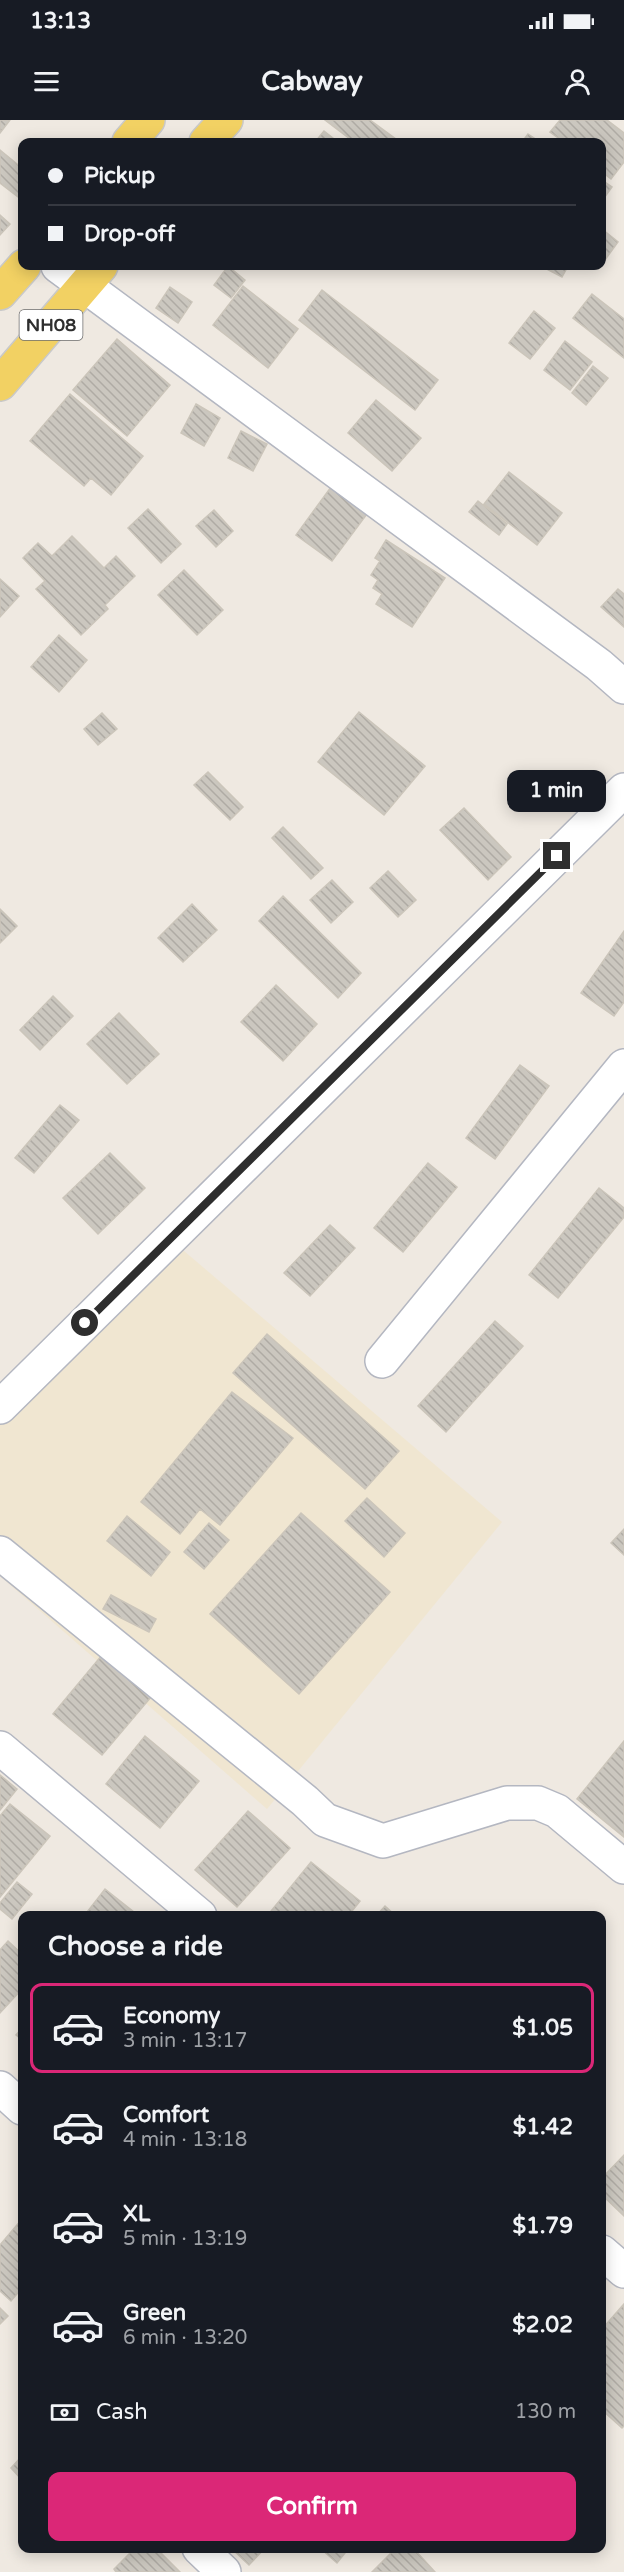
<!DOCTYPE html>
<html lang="en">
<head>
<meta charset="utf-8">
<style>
  body { margin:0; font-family:"Varela Round",sans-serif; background:#20242c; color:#f1f3f6; height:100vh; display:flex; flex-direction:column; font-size:22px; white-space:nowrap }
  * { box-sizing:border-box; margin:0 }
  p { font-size:20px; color:#9ea1a6 }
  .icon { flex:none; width:33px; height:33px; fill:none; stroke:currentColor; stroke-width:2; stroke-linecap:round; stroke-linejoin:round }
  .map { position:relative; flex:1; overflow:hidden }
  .details { position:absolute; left:18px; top:1791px; width:588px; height:642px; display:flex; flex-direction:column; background:#171b24; border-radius:12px; box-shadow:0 3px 15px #0003 }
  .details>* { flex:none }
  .guide { position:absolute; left:18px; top:18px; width:588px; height:132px; border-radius:12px; box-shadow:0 3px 15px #0003; display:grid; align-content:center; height:132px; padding:0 30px; background:#171b24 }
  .end { position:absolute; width:27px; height:27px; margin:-14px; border:8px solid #2e2e2e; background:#fff; box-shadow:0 0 0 3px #fff }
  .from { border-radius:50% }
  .bubble { position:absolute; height:42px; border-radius:12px; background:#171b24; box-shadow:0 3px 15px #0003; font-size:20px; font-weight:800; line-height:42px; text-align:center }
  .guide b { display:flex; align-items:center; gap:21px; height:57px; font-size:22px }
  .guide b+b { border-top:2px solid #363941 }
  .guide i { width:15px; height:15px; background:#f1f3f6 }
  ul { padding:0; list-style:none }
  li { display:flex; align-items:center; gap:18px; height:90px; margin:0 12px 9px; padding:0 18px; border:3px solid transparent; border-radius:12px }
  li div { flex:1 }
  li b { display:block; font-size:22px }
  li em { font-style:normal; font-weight:800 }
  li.selected { border-color:#db2777 }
  li>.icon { width:54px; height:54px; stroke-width:1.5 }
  h2 { padding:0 30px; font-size:27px; line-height:72px }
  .pay { display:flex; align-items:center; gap:15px; height:66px; padding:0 30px; font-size:22px }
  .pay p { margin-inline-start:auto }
  .button { display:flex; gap:12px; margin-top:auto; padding:12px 30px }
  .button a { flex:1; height:69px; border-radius:12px; background:#db2777; color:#fff; font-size:24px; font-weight:800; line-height:69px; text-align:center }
  .status { display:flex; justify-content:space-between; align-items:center; height:42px; padding:0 30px; background:#171b24; direction:ltr }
  .status svg { height:16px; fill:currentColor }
  header { display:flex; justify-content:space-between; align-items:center; height:78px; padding:0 30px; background:#171b24; font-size:27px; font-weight:800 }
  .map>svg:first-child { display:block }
  .education { fill:#f0e6d1 }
  .building { fill:url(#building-back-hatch); stroke:#cbc5ba; stroke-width:1.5 }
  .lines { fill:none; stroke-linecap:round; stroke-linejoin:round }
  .minor-casing { stroke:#b4b7c1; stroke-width:36 }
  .major-casing { stroke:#c9c9c9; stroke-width:36 }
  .minor { stroke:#fff; stroke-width:33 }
  .major { stroke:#f2d163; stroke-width:33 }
  .route { stroke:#2e2e2e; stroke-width:8 }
  .labels { text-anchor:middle; stroke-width:5; stroke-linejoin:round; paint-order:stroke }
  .shield { fill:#fff; stroke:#6d6d6d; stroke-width:1.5 }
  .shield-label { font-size:18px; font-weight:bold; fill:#2e2e2e }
</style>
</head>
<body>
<div class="status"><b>13:13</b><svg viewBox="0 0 49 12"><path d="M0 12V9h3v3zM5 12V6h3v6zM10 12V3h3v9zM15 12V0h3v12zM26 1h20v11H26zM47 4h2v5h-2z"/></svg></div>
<header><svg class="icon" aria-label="menu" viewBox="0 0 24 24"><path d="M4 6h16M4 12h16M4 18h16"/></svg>Cabway<svg class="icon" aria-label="person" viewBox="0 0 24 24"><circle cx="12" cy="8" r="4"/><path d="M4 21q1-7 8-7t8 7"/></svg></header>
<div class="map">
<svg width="624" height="2452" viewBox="0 0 624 2452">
  <defs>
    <pattern id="building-back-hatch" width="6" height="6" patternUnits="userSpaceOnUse" patternTransform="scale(1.5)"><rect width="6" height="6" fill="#cbc7bf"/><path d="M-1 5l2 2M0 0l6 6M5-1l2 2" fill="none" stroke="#afaba4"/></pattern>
  </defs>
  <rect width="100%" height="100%" fill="#efe9e1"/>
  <path class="education" d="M 170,1119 L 502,1402 L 267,1689 L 0,1456 L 0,1296 Z"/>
  <path class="building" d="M 0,0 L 10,0 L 0,13 Z
    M 325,0 L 370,0 L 400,22 L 354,22 Z
    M 560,0 L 607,0 L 624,13 L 624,42 L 611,59 L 602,52 L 602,22 L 564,22 L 550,12 Z
    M 324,11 L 338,22 L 315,22 Z
    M 528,14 L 540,22 L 522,22 Z
    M 0,30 L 22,48 L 22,80 L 0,63 Z
    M 602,60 L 612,67 L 602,81 Z
    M 0,95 L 10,104 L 0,115 Z
    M 602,109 L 618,122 L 602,144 Z
    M 228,146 L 245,160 L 231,178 L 214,165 Z
    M 541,146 L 568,146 L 562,157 Z
    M 243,166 L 298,209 L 268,248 L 213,205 Z
    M 170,167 L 192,182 L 178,203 L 156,188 Z
    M 322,170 L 438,260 L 415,290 L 299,200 Z
    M 592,174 L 624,199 L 624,238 L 573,198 Z
    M 534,191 L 555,208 L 530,239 L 509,223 Z
    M 117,219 L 170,265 L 127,316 L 73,270 Z
    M 565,221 L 592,242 L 570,270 L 544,250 Z
    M 593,246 L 608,258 L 586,285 L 572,273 Z
    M 70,274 L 143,336 L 111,375 L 91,358 L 84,366 L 30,321 Z
    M 376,280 L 421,318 L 392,351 L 348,313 Z
    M 196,284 L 220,298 L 204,326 L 181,313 Z
    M 241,311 L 267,324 L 253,351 L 228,338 Z
    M 509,352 L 562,393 L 537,425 L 484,384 Z
    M 331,367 L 367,394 L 332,441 L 296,415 Z
    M 478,381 L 507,404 L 499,415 L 469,392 Z
    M 148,389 L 181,424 L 161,443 L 128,408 Z
    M 214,390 L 233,411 L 216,427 L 196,406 Z
    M 72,416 L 104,448 L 116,436 L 135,456 L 105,485 L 108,489 L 81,515 L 36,469 L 45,461 L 23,438 L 38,423 L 52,436 Z
    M 386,420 L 445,458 L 412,507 L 376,484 L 382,474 L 373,468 L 378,460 L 371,455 L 380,441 L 375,438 Z
    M 184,450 L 223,490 L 197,515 L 158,475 Z
    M 0,459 L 19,476 L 0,497 Z
    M 618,469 L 624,474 L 624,507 L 601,487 Z
    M 59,515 L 87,540 L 59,572 L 31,547 Z
    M 359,592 L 425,646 L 384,695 L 318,642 Z
    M 102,593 L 117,609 L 98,625 L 84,609 Z
    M 208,652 L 243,687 L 230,700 L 194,665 Z
    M 464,688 L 511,737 L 488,760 L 440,710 Z
    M 283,707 L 323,748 L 311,759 L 272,718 Z
    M 388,751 L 416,780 L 398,797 L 370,768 Z
    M 332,760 L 353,782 L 331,803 L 310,780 Z
    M 283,776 L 361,853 L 338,878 L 259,801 Z
    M 192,784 L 217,810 L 183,842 L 158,818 Z
    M 0,789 L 17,806 L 0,823 Z
    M 624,811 L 624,882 L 614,896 L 581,873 Z
    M 276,865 L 317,904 L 283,941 L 241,902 Z
    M 53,876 L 73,896 L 40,930 L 20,910 Z
    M 119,893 L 159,934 L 127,964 L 87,924 Z
    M 520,945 L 549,966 L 495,1039 L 466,1018 Z
    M 60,985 L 79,1000 L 34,1053 L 15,1038 Z
    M 110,1033 L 145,1068 L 98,1114 L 63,1078 Z
    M 428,1043 L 457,1067 L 403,1132 L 374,1108 Z
    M 599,1068 L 624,1088 L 624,1097 L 558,1178 L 529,1155 Z
    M 330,1105 L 355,1128 L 310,1176 L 284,1153 Z
    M 495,1201 L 523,1226 L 446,1312 L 418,1286 Z
    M 267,1214 L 399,1331 L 365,1369 L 233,1253 Z
    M 232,1272 L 293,1318 L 220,1405 L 200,1389 L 180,1414 L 141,1382 Z
    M 367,1378 L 405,1413 L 384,1437 L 345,1401 Z
    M 301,1393 L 390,1472 L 299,1574 L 210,1494 Z
    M 127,1396 L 170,1432 L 151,1456 L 107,1421 Z
    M 209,1403 L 229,1420 L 204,1449 L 184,1432 Z
    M 624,1409 L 624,1435 L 611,1423 Z
    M 111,1475 L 156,1499 L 149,1512 L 103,1489 Z
    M 102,1535 L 151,1577 L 102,1635 L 53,1594 Z
    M 145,1616 L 199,1661 L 160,1708 L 106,1664 Z
    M 624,1621 L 624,1717 L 577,1679 Z
    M 0,1655 L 17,1669 L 0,1690 Z
    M 10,1684 L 50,1716 L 0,1777 L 0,1696 Z
    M 248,1691 L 290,1728 L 237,1787 L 195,1750 Z
    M 311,1742 L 360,1781 L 348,1796 L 267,1796 Z
    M 17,1762 L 32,1774 L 12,1799 L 0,1789 L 0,1783 Z
    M 105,1769 L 139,1796 L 84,1796 Z
    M 385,1786 L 396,1796 L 376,1796 Z
    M 8,1821 L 22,1834 L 22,1869 L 0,1893 L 0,1830 Z
    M 22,1908 L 22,1920 L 16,1915 Z
    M 624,2035 L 624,2096 L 602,2075 L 602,2058 Z
    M 22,2099 L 22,2168 L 11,2181 L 0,2171 L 0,2125 Z
    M 624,2184 L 624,2306 L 622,2308 L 602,2290 L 602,2209 Z
    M 0,2188 L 8,2196 L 0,2204 Z
    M 22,2336 L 22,2360 L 11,2348 Z
    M 135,2428 L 156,2428 L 180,2452 L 116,2452 L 114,2449 Z
    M 231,2428 L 265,2428 L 249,2445 Z
    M 320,2428 L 349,2428 L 337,2443 Z
    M 396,2428 L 413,2428 L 435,2452 L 372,2452 Z"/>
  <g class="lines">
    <defs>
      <path id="minor" d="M 58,146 L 599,545 L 624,567
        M 382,1241 L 624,946
        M 0,1287 L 624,670
        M 0,1433 L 305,1681 L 325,1700 L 383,1721 L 507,1683 L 538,1683 L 557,1691 L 624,1747
        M 0,1628 L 200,1796
        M 0,1968 L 22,1988
        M 602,2132 L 624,2151
        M 199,2428 L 224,2452"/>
      <path id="major" d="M 129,22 L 148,0
        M 206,22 L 226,0
        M 0,173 L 24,146
        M 0,264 L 101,146"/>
    </defs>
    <use href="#minor" class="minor-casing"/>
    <use href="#major" class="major-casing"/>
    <use href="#minor" class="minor"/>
    <use href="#major" class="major"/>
  </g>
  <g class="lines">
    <path class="route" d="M 85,1203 L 557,736"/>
  </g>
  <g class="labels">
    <rect class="shield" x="19.5" y="190" width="63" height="30" rx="4.5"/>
    <g class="shield-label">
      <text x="51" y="211">NH08</text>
    </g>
  </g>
</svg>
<i class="end from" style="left:85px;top:1203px"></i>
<i class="end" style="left:557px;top:736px"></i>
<div class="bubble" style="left:507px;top:650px;width:99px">1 min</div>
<div class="guide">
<b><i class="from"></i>Pickup</b>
<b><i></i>Drop-off</b>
</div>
<section class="details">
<h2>Choose a ride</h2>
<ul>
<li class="selected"><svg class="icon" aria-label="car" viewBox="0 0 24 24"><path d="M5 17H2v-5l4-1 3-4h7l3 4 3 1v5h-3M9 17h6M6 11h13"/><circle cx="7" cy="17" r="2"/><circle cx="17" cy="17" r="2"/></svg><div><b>Economy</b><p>3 min · 13:17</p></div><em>$1.05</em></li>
<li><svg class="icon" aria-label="car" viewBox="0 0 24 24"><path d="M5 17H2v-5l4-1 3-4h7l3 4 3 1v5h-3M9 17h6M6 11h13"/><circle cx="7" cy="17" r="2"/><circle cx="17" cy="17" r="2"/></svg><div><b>Comfort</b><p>4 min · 13:18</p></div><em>$1.42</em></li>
<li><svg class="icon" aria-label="car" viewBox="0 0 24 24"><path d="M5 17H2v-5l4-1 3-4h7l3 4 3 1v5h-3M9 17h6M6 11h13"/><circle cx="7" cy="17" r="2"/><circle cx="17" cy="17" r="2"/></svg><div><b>XL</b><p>5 min · 13:19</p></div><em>$1.79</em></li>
<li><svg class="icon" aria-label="car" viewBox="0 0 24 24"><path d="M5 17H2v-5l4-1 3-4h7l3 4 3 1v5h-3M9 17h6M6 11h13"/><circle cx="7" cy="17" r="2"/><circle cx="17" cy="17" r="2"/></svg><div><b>Green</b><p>6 min · 13:20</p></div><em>$2.02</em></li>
</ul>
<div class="pay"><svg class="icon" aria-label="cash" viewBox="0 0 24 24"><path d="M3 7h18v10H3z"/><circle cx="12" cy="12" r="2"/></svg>Cash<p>130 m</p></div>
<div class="button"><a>Confirm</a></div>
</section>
</div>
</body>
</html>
